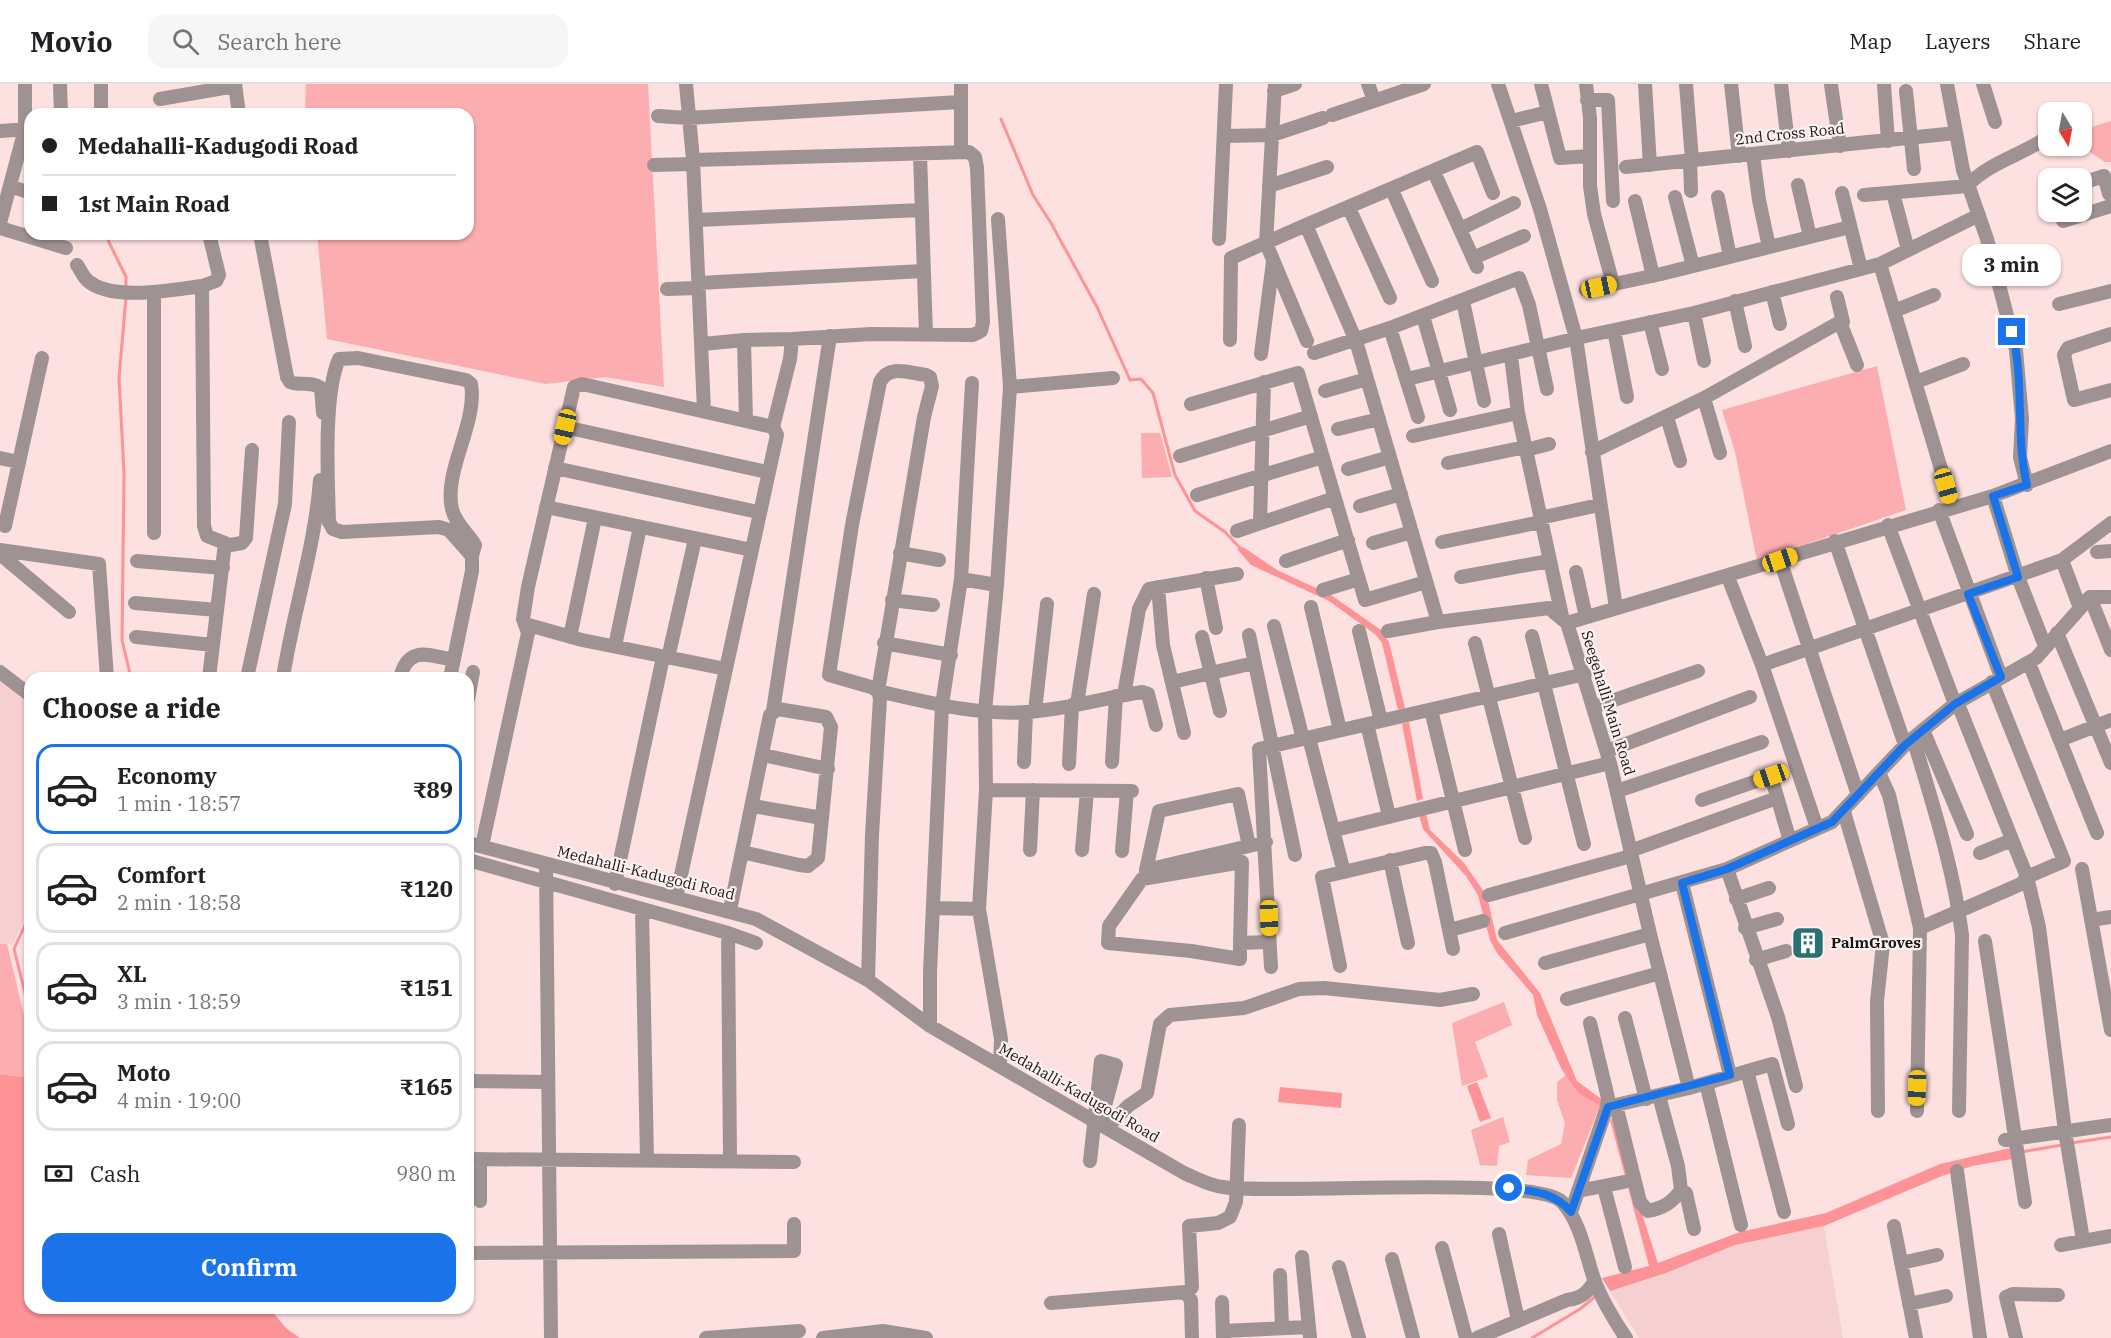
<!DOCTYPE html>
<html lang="en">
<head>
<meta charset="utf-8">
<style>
  body { margin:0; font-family:"IBM Plex Serif",serif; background:#f6f6f6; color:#202124; height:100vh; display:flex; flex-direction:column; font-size:22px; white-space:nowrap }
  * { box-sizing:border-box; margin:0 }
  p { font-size:20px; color:#757577 }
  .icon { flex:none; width:33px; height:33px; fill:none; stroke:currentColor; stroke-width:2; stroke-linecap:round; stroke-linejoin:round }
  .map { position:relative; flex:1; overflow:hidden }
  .details { position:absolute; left:24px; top:588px; width:450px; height:642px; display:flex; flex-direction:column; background:#fff; border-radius:18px; box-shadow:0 2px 4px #0004 }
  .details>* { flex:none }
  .hud { position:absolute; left:24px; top:24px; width:450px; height:132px; border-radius:18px; box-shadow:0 2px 4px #0004; display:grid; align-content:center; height:132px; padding:0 18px; background:#fff }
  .needle { width:39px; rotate:170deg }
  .controls { position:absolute; left:2038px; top:18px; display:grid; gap:12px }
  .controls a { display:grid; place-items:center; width:54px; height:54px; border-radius:12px; background:#fff; box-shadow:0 2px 4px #0004; font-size:30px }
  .end { position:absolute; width:27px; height:27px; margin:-14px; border:8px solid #1a73e8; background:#fff; box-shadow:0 0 0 3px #fff }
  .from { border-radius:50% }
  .bubble { position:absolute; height:42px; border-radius:18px; background:#fff; box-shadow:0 2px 4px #0004; font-size:20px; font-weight:700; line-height:42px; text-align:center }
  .car { position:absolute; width:18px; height:36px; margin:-18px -9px; border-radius:8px; box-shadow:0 0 4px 2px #0007; background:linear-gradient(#f5c518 24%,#345 0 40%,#f5c518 0 76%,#345 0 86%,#f5c518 0) }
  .hud b { display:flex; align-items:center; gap:21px; height:57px; font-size:22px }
  .hud b+b { border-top:2px solid #e0e0e0 }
  .hud i { width:15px; height:15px; background:#202124 }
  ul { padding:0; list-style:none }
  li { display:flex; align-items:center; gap:18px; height:90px; margin:0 12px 9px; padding:0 6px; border:3px solid #e0e0e0; border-radius:18px }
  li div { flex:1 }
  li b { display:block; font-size:22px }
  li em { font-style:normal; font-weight:700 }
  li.current { border-color:#1a73e8 }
  li>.icon { width:54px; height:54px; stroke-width:1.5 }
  h2 { padding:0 18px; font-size:27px; line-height:72px }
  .pay { display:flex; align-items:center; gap:15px; height:66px; padding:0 18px; font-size:22px }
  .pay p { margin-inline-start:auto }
  .primary-button { display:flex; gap:12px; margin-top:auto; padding:12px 18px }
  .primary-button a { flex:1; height:69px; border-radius:18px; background:#1a73e8; color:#fff; font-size:24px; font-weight:700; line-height:69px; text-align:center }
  header { display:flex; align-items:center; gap:36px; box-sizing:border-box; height:84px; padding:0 30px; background:#fff; border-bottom:2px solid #e0e0e0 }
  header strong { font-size:28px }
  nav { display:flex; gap:33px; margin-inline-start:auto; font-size:21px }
  .search { width:420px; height:54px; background:#f6f6f6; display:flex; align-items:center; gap:15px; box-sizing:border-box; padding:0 21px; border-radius:18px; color:#757577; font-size:22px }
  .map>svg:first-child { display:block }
  .built { fill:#f6d0d0 }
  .green { fill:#fbadaf }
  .water { fill:#fd9397 }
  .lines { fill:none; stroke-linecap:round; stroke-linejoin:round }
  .stream { stroke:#fd9397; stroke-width:3 }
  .minor { stroke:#9f9292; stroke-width:14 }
  .route { stroke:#1a73e8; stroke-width:8 }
  .labels { text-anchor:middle; stroke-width:4.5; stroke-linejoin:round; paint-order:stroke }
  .street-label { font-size:15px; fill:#1c1313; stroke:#fef2f2 }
  .poi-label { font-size:15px; font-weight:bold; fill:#1c1313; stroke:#fef2f2; text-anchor:start }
</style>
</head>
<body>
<header>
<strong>Movio</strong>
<div class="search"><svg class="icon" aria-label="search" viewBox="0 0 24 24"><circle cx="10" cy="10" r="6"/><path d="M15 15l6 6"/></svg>Search here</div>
<nav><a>Map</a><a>Layers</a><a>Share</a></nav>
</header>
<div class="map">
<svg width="2111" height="1254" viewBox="0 0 2111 1254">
  <rect width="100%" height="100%" fill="#fde0e0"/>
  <path class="built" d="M 0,588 L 30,611 L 30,823 L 13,860 L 0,860 Z
    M 1824,1142 L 1843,1254 L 1639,1254 L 1610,1207 L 1666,1189 L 1735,1161 Z"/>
  <path class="green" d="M 306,0 L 648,0 L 664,303 L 605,293 L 546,300 L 327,255 L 317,150 L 468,150 L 468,30 L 305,30 Z
    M 2111,37 L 2111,78 L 2105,78 L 2081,62 L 2082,46 Z
    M 1877,282 L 1906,426 L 1757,477 L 1735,368 L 1722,326 Z
    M 1141,349 L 1160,349 L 1172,393 L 1142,394 Z
    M 0,860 L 7,860 L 30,956 L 30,994 L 0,990 Z
    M 1504,918 L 1512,941 L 1475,958 L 1488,993 L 1462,1002 L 1452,939 Z
    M 1566,991 L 1579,1010 L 1600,1022 L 1571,1094 L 1526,1091 L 1528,1076 L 1561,1060 L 1565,1039 L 1557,1016 L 1557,998 Z
    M 1503,1033 L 1510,1058 L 1499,1062 L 1497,1082 L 1480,1081 L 1471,1046 Z"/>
  <path class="water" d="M 1243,463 L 1277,486 L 1331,511 L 1381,546 L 1389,558 L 1405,624 L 1398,626 L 1382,559 L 1376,551 L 1329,517 L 1251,481 L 1237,465 Z
    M 1409,638 L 1423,715 L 1417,717 L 1402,640 Z
    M 1426,730 L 1430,746 L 1464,779 L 1487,812 L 1497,856 L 1540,909 L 1577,997 L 1604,1017 L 1600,1022 L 1579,1010 L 1562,986 L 1537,931 L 1533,911 L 1497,869 L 1490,856 L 1478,811 L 1466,792 L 1423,745 L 1419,731 Z
    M 0,990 L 30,994 L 30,1224 L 269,1224 L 287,1245 L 300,1254 L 0,1254 Z
    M 1477,998 L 1491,1034 L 1480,1038 L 1467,1002 Z
    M 1280,1003 L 1342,1009 L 1341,1024 L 1278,1018 Z
    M 1617,1032 L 1640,1124 L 1658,1179 L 1740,1148 L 1826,1129 L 1940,1080 L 2010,1064 L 2012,1075 L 1972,1082 L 1942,1092 L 1824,1142 L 1735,1161 L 1666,1189 L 1610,1207 L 1602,1194 L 1649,1182 L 1610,1036 Z"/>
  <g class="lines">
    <path class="stream" d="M 1001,35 L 1033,111 L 1051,139 L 1097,223 L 1130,296 L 1141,295 L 1153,309 L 1175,391 L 1195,427 L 1225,448 L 1242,466
      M 105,150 L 126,193 L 126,203
      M 126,213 L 119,294 L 124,389 L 122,556 L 131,594
      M 30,830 L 14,865 L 30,929
      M 2071,1059 L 2111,1053
      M 2021,1068 L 2062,1061
      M 1532,1254 L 1580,1225 L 1597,1211"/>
    <path class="minor" d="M 60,0 L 61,30
      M 235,0 L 239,30
      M 686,0 L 693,76
      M 961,0 L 961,68
      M 1275,0 L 1266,159 L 1307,257
      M 1368,0 L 1374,16
      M 1498,0 L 1540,125 L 1576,254 L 1616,524
      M 1541,0 L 1560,74 L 1590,72
      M 1586,0 L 1590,34 L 1590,102 L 1594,130 L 1613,200
      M 1645,0 L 1650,81
      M 1686,0 L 1692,76
      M 1731,0 L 1739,72
      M 1781,0 L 1789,67
      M 1947,0 L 1963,86 L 1987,155 L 2016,266 L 2022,335 L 2020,373 L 2027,401
      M 1983,0 L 1995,38
      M 1831,1 L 1840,62
      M 1884,1 L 1888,57
      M 1274,7 L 1295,0
      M 1906,7 L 1914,85
      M 160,15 L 235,2
      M 1587,16 L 1608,16 L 1613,117
      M 101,22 L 101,0
      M 1332,31 L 1424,0
      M 658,32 L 688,34 L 960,18
      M 1511,37 L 1548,28
      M 0,47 L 30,45
      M 1225,52 L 1272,51 L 1323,34
      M 920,70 L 926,251
      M 1753,71 L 1759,116 L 1769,163
      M 1690,77 L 1691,107
      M 654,81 L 693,80
      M 1626,83 L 1956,49
      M 1434,88 L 1477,183
      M 2082,99 L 2104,92 L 2109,110
      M 1798,101 L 1810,153
      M 10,102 L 30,109
      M 1269,102 L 1327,83
      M 1392,106 L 1432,197
      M 1842,109 L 1861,185
      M 1893,109 L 1908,166
      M 1864,111 L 1967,102 C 1989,78 2023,71 2049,52
      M 1675,113 L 1693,182
      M 1718,113 L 1730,173
      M 1635,117 L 1653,192
      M 1349,124 L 1390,214
      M 998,135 L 1010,303 L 997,501 L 985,627 L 986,706 L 979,825 L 1001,955 L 1000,982
      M 697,136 L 921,126
      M 2063,137 L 2111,122
      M 0,139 L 25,45 L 25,0
      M 1306,141 L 1477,68 L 1493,109
      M 0,144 L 66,164
      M 1460,145 L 1514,119
      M 260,150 L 287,293 L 290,298 C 300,302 311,297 321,304 L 323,329
      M 1219,155 L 1226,0
      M 1473,174 L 1524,152
      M 1880,180 L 1952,422
      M 77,181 C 80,185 83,192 87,196 C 111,218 172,206 202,202
      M 699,199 L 923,187
      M 667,205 L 699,204
      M 1586,206 L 1661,190 L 1850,143
      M 1772,208 L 1780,240
      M 1837,213 L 1843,238
      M 1463,217 L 1484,317
      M 1735,217 L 1745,262
      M 2059,220 L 2111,207
      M 1894,227 L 1934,211
      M 1694,229 L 1704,277
      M 1423,232 L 1450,326
      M 1650,238 L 1662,285
      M 1390,244 L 1418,333
      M 1614,246 L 1627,313
      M 2111,250 L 2068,264 L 2064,271 L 2074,316 L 2111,306
      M 1230,256 L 1231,174 L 1306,141 L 1356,257 L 1438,538 L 1549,524 L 1567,539
      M 703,260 L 744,256
      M 1314,269 L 1390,244 L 1519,194 L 1529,221 L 1547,305
      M 1261,270 L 1273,178
      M 1511,272 L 1518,329 L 1562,532
      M 1407,295 L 1586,252 L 1694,229 L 1880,180 L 1979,131
      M 1916,298 L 1963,280
      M 1010,303 L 1113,294
      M 1325,307 L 1367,295
      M 1704,314 L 1720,369
      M 1191,320 L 1298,289 L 1365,516 L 1426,498
      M 704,327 L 693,76 L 969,68 L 975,73 L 977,84 L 983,238 L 981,247 L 973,251 L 871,250 L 792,255 L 790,275 L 773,343
      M 1667,333 L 1680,377
      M 746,337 L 744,256 L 792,255
      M 565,343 L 767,388
      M 1338,345 L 1379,335
      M 1413,352 L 1518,329
      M 1526,366 L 1549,360
      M 1592,368 L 1704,314 L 1840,238 L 1857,281
      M 1180,372 L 1311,332
      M 0,374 L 19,378 L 42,274
      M 1448,379 L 1525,363
      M 555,384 L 758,428
      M 1348,385 L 1390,373
      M 1197,411 L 1323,373
      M 1993,412 L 2018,493 L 2045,562
      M 1360,422 L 1401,410
      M 546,423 L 752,466
      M 1939,426 L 2001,593
      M 1540,434 L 1599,421
      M 1260,439 L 1264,298
      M 1888,441 L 1955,620 L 1960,625 L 2027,793 L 2039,843 L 2065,1047 L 2083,1156
      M 5,442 L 19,378
      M 1237,447 L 1335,414
      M 154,449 L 154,208
      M 1835,457 L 1905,661
      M 1442,458 L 1541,438
      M 1373,459 L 1412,448
      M 225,462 L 242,459 L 246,454 L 252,366
      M 0,466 L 99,480 L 107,594
      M 2097,468 L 2111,467
      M 900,469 L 939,476
      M 0,470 L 69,528
      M 1780,476 L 1858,711
      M 2062,476 L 2080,524
      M 137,477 L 223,484
      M 1286,477 L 1348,456
      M 1576,488 L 1586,533
      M 1461,493 L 1549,477
      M 1728,493 L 1762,581 L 1817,744
      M 1206,494 L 1216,544
      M 961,495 L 997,501
      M 1158,503 L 1163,561 L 1184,649
      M 1323,506 L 1359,495
      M 2090,513 L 2111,566
      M 892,516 L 933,521
      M 135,519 L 217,526
      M 1311,523 L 1340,646
      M 525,540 L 582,556 L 726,585
      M 1274,542 L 1303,655
      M 1359,547 L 1381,637
      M 1388,547 L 1438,538
      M 2057,549 L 2111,679
      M 1249,551 L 1295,771
      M 1532,552 L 1584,760
      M 136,553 L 213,561
      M 570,553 L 595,434
      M 1202,553 L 1220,627
      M 884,559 L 951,571
      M 1475,559 L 1525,754
      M 615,562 L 640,443
      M 668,574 L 695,455
      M 2029,579 L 2097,749
      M 1762,581 L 2062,476 L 2111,439
      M 0,588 L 30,611
      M 209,594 L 225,459 L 207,452 L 204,442 L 202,202 L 216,197 L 219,191 L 209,150
      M 247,594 L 285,420 L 289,338
      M 283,594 C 293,528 315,463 320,396
      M 400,594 C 408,561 428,571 454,576
      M 450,594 L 472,487 L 472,472 L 449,446 L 439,443 L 342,448 L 333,445 L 329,438 C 328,397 323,311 339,275 L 358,274 L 466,296 L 471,300 C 478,339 443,387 452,425 C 455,439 468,449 475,461 L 472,472
      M 1172,598 L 1254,579
      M 1124,611 L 1139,525 L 1149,505 L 1237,490
      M 468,615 L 473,588
      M 1077,620 L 1094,510
      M 1594,623 L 1698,587
      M 1431,626 L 1465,766
      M 773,627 L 830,252
      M 1035,627 L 1047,520
      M 1367,640 L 1389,732
      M 1923,646 L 1967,750
      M 1309,654 L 1344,788
      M 1913,654 C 1932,718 1954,785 1962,851 L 1959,1027
      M 2060,656 L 2111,636
      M 1607,667 L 1750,613
      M 763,671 L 828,685
      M 1024,678 L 1026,628
      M 1112,678 L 1116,612
      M 1069,680 L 1072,621
      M 1879,689 L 1889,711 L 1920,844 L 1917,1027
      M 986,706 L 1132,707
      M 1617,707 L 1762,658
      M 1702,716 L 1771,692 L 1790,757
      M 753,722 L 822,734
      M 1844,728 L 1883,860 L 1877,917 L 1878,1027
      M 1335,746 L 1610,679
      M 468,759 L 756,835 L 868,896 L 930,942 L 1184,1089 C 1196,1094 1210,1102 1223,1103 C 1278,1111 1537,1091 1562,1118 C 1581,1138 1586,1173 1595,1198 C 1603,1218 1614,1236 1626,1254
      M 482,762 L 528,549 L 523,535 L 528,503 L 574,303 L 582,300 L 773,343 L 777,351 L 676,814
      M 1249,762 L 1146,786 L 1159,727 L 1238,710 L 1249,762 L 1266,758
      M 1030,766 L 1033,706
      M 1082,766 L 1087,707
      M 1122,767 L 1127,707
      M 1630,767 L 1777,714
      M 1980,769 L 2012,756
      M 468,776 L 728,849 L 756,859
      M 1390,776 L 1408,859
      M 546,781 L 551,1254
      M 1727,785 L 1778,933 L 1796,1002
      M 2082,785 L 2111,946
      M 1682,799 L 1730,991
      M 615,800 L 663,573
      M 1489,811 L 1631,772
      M 1736,815 L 1769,804
      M 933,824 L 979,825
      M 642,826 L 647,1075
      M 730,826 L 770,631 L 778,625 L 826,633 L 831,643 L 818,774 L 808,782 L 799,781 L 742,768
      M 2091,836 L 2111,833
      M 1745,844 L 1777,835
      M 1920,844 L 2021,800 L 2027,793 L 2064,777 L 1992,598
      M 1450,846 L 1483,837
      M 728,849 L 730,1076
      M 1505,849 L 1727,785 L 1832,738 L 1905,661 L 1923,646 L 1955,620 L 2036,574 L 2090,513 L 2111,513
      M 1985,857 L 2025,1118
      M 1240,859 L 1242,778 L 1142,795 L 1109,842 L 1108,859 L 1191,867 L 1240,875 L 1240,859 L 1269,858
      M 1756,876 L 1786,867
      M 1545,879 L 1650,850
      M 1340,882 L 1322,793 L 1425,769 L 1431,769 L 1435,778 L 1453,865
      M 1271,883 L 1259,665 L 1585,590
      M 868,896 L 872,751 L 880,614 L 878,607 L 924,333 L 932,302 L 930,293 L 926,291 C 909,289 889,280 880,298 L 852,441 L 829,591 L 871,603 L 878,607 C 927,618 978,632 1028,628 C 1067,625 1104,614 1142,608 L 1148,610 L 1156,641
      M 1567,915 L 1660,889
      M 1625,934 L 1646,1015
      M 930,942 L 930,888 L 942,621 L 961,495 L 972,299
      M 1747,987 L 1784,1128
      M 468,997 L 548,998
      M 1706,999 L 1741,1141
      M 1689,1004 L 1772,980 L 1788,1040
      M 1616,1021 L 1640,1118 L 1648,1127 C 1663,1124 1672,1119 1681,1106 L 1678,1082 L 1659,1012
      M 1607,1023 L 1689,1004 L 1650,850 L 1610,679 L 1567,539 L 1993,412 L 2111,367
      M 1107,1044 L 1128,1022 L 1147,1009 L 1160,940 L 1170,931 L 1244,924 L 1299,905 L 1324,904 L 1440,916 L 1473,910
      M 2005,1056 L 2111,1041
      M 468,1075 L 794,1078
      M 480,1075 L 480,1117
      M 1090,1077 L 1101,977 L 1116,981 L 1100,1040
      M 1957,1087 L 1980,1254
      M 1604,1103 L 1625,1183
      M 1681,1106 L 1686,1109 L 1694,1145
      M 1578,1107 L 1624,1098
      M 1571,1128 L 1607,1023 L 1608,1014 L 1590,939
      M 1894,1142 L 1916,1254
      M 1499,1150 L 1518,1236
      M 2061,1161 L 2111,1152
      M 1442,1164 L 1466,1254
      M 468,1169 L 794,1167 L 794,1140
      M 1302,1173 L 1310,1254
      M 1392,1175 L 1413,1254
      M 1901,1179 L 1937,1171
      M 1339,1183 L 1359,1254
      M 1280,1191 L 1282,1243
      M 1187,1209 L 1192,1203 L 1189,1142 L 1218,1139 L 1230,1133 L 1236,1118 L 1239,1041
      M 1222,1218 L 1223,1254
      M 1051,1219 L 1185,1208 L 1191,1216 L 1192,1254
      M 1909,1220 L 1946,1212
      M 1223,1247 L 1309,1243
      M 706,1254 L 799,1247
      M 823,1254 L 883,1247 L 926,1254
      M 1477,1254 L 1567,1216 C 1582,1214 1587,1209 1595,1197
      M 2016,1254 L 2006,1213 L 2013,1210 L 2058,1211"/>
  </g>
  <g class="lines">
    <path class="route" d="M 1509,1104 C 1533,1107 1554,1108 1571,1128 L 1608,1023 L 1730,991 L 1682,799 L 1727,785 L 1832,738 L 1905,661 L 1955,620 L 2001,593 L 1968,510 L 2018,493 L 1993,412 L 2027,401 C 2015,351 2025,298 2012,248"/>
  </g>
  <defs>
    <symbol id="building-square" viewBox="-11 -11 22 22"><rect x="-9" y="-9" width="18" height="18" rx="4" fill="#287274" stroke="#fef2f2"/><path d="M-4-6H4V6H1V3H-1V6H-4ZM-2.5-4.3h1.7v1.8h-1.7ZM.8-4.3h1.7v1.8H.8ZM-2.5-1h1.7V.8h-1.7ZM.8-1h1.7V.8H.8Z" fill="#fff"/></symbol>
  </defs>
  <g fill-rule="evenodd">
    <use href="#building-square" x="1789" y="840" width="38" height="38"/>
  </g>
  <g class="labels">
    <g class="street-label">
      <text transform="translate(1790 50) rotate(-6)" y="5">2nd Cross Road</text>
      <text transform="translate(1608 619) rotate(73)" y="5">Seegehalli Main Road</text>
      <text transform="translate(646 789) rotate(14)" y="5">Medahalli-Kadugodi Road</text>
      <text transform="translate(1079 1009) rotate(30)" y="5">Medahalli-Kadugodi Road</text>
    </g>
    <g class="poi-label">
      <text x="1831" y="864">PalmGroves</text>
    </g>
  </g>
</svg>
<div class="controls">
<a><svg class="needle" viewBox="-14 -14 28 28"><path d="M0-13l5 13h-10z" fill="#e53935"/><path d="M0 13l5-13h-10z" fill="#757577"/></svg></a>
<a><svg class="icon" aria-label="layers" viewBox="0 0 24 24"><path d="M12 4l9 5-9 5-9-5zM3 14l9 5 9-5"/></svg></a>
</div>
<i class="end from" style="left:1509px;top:1104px"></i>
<i class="end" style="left:2012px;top:248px"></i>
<div class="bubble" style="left:1962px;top:160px;width:99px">3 min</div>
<i class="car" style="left:1599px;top:203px;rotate:78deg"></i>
<i class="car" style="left:565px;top:343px;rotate:193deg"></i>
<i class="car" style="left:1946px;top:402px;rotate:164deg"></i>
<i class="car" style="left:1780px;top:476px;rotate:71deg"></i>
<i class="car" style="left:1771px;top:692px;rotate:251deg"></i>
<i class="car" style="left:1269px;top:834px;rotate:178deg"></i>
<i class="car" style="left:1917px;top:1004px;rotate:182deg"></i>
<div class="hud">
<b><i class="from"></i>Medahalli-Kadugodi Road</b>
<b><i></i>1st Main Road</b>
</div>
<section class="details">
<h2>Choose a ride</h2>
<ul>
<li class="current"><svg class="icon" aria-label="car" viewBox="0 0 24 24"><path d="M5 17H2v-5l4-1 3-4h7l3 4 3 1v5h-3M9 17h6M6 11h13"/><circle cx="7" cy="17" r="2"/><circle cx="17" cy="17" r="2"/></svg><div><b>Economy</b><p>1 min · 18:57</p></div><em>₹89</em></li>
<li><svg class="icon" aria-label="car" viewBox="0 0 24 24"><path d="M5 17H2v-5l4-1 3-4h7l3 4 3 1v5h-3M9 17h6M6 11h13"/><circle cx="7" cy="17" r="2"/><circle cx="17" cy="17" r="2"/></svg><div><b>Comfort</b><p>2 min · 18:58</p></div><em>₹120</em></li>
<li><svg class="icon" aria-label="car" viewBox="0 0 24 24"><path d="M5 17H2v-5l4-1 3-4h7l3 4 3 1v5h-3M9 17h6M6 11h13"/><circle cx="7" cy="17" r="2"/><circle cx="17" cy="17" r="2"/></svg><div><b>XL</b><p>3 min · 18:59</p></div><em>₹151</em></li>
<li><svg class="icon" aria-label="car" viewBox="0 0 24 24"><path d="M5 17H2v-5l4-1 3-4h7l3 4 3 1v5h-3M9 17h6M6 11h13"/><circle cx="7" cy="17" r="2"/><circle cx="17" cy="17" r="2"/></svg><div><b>Moto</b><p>4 min · 19:00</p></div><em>₹165</em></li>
</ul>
<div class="pay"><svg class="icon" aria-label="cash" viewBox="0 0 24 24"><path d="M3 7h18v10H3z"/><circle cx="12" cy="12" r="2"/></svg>Cash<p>980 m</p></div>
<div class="primary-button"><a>Confirm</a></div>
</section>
</div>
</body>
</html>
